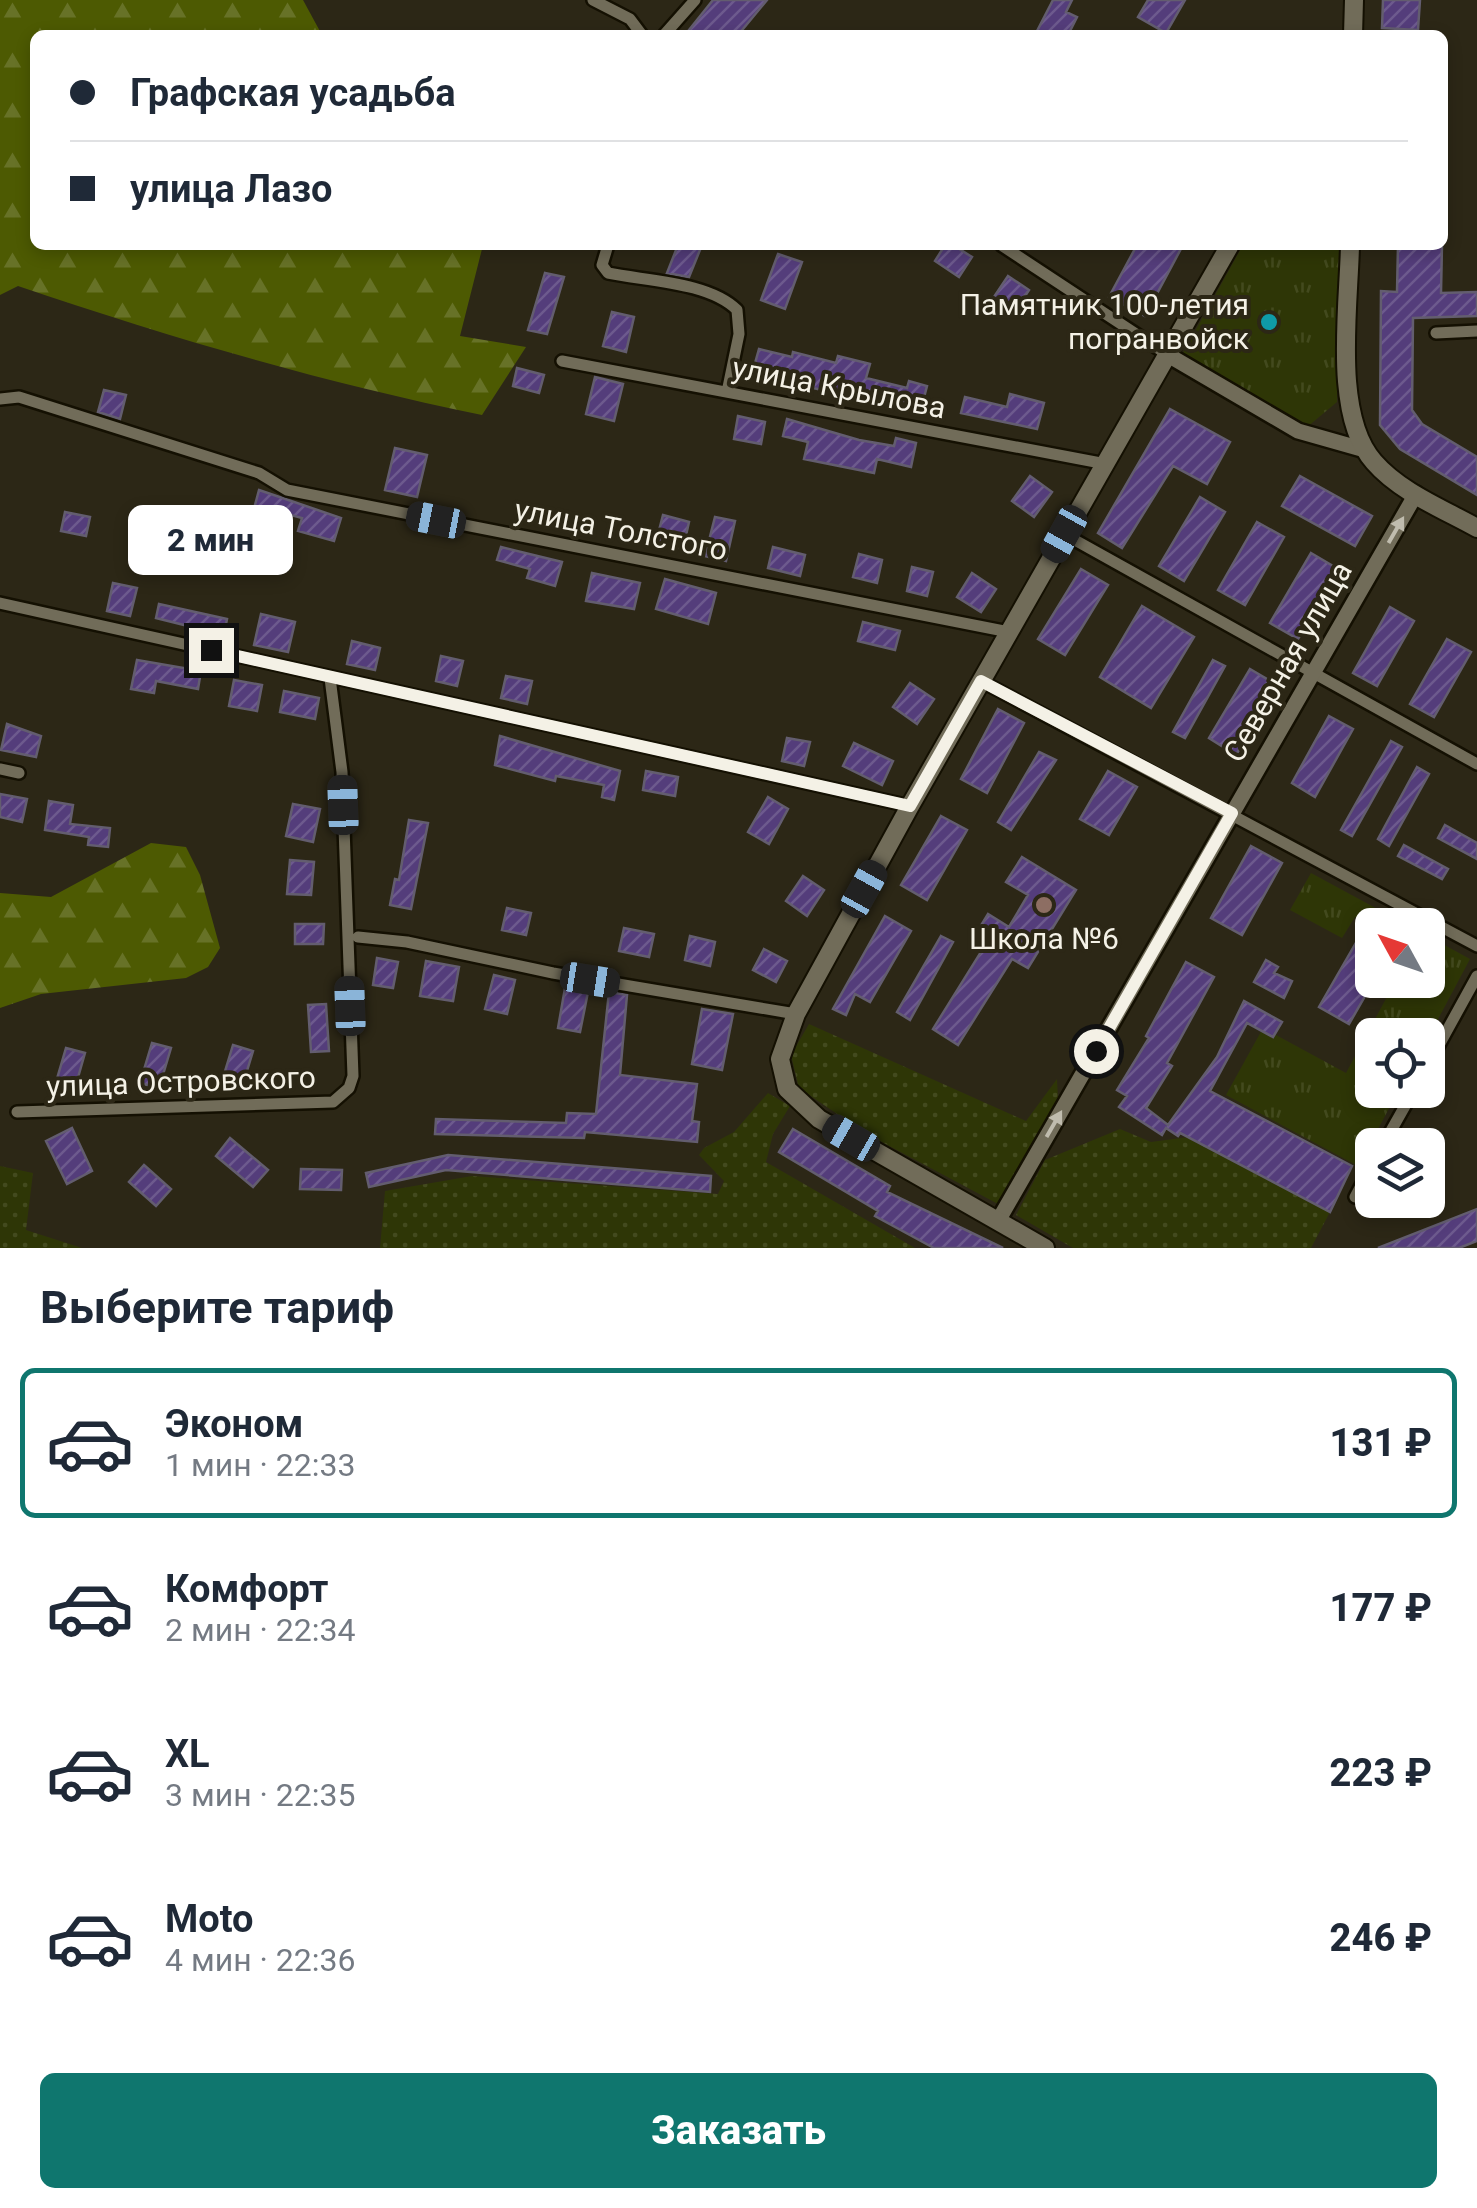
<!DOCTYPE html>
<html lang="ru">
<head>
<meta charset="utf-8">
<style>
  body { margin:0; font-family:Roboto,sans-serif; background:#f2f2f3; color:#1f2937; height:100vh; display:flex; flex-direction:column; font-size:38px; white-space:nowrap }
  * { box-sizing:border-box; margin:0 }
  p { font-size:32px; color:#747a83 }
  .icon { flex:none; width:55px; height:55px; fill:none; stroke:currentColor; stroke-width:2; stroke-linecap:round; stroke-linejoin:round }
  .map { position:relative; height:1248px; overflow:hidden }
  .details { display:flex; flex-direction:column; background:#fff; flex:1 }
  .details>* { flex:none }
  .guide { position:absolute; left:30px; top:30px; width:1418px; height:220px; border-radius:15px; box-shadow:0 5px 15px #0003; display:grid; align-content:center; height:220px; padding:0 40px; background:#fff }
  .needle { width:65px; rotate:310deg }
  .fabs { position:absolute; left:1355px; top:908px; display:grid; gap:20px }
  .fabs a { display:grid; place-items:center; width:90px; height:90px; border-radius:15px; background:#fff; box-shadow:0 5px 15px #0003; font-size:50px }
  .end { position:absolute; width:45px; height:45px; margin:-22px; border:12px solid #f4f1e6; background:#111; box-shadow:0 0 0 5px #111 }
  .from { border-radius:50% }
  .bubble { position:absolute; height:70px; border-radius:15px; background:#fff; box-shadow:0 5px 15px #0003; font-size:32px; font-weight:800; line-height:70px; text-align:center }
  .car { position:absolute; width:30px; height:60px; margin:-30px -15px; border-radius:12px; box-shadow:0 0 8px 2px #0007; background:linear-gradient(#222 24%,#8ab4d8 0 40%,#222 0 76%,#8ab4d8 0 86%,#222 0) }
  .guide b { display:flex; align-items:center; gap:35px; height:95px; font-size:38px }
  .guide b+b { border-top:2px solid #e0e1e3 }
  .guide i { width:25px; height:25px; background:#1f2937 }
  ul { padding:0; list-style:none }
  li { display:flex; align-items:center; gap:30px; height:150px; margin:0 20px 15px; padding:0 20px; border:5px solid transparent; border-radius:15px }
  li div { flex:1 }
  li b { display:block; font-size:38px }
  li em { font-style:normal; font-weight:800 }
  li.selected { border-color:#0f766e }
  li>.icon { width:90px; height:90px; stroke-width:1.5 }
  h2 { padding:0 40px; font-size:45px; line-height:120px }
  .cta { display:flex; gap:20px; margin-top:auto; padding:20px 40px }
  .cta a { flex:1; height:115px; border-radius:15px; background:#0f766e; color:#fff; font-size:40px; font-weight:800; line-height:115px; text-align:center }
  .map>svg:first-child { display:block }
  .grass { fill:url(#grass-dots) }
  .forest { fill:url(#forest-firs) }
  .park { fill:url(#park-tufts) }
  .building { fill:url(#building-hatch); stroke:#635d6f; stroke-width:2.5 }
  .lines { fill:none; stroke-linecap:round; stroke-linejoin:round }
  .minor-casing { stroke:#141002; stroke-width:16 }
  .tertiary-casing { stroke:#141002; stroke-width:20 }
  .secondary-casing { stroke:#141002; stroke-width:22 }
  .minor { stroke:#716c59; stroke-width:11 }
  .tertiary { stroke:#716c59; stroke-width:15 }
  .secondary { stroke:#716c59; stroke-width:18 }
  .oneway { fill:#c0bcae }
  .route { stroke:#f4f1e6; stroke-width:12 }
  .culture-dot { fill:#0f9aa8; stroke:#2c2716; stroke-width:4 }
  .education-dot { fill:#8d6e63; stroke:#2c2716; stroke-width:4 }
  .labels { text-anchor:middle; stroke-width:8; stroke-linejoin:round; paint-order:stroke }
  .poi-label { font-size:30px; fill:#f4f1e6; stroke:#2c2716; text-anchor:end }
  .street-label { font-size:30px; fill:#f4f1e6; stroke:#2c2716 }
</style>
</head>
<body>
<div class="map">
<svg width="1477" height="1248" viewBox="0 0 1477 1248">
  <defs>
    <pattern id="grass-dots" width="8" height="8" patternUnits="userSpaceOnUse" patternTransform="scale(2.5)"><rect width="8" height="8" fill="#2e3606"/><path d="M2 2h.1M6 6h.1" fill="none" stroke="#434a1e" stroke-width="1.8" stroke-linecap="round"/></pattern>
    <pattern id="forest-firs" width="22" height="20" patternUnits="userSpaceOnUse" patternTransform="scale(2.5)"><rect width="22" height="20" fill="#4d5a02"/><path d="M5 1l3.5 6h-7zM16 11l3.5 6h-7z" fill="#677227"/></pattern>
    <pattern id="park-tufts" width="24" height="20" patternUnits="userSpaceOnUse" patternTransform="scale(2.5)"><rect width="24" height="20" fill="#2e3606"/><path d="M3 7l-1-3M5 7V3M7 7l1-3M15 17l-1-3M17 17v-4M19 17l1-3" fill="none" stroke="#434a1e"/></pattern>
    <pattern id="building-hatch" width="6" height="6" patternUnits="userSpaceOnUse" patternTransform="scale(2.5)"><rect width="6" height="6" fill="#543d7b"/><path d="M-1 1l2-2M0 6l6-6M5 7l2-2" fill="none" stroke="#6d5a8e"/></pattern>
  </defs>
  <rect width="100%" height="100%" fill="#2c2716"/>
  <path class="grass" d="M 809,1024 L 1026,1121 L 1057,1079 L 1058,1100 L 998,1204 L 865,1133 L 799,1088 L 791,1055 Z
    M 768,1093 L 790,1106 L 773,1134 L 766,1162 L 915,1248 L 380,1248 L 385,1191 L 472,1176 L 718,1194 L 724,1181 L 699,1155 L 704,1148 L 734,1132 Z
    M 1120,1129 L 1151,1142 L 1189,1137 L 1330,1212 L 1311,1248 L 1073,1248 L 1016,1215 L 1045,1160 Z
    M 0,1166 L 33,1173 L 26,1230 L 82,1248 L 0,1248 Z"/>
  <path class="forest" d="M 0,0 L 303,0 L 322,35 L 35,35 L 35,245 L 483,245 L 460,336 L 526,347 L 482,415 C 325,383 171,338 18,286 L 0,295 Z
    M 151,843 L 186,847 L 200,875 L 220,948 L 208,967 L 186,978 L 41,994 L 0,1008 L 0,893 L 51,897 Z"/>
  <path class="park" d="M 1243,245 L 1339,245 L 1337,402 L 1306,428 L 1183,353 Z
    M 1311,873 L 1407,925 L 1372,926 L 1355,917 L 1342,938 L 1290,910 Z
    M 1428,936 L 1470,959 L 1428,1038 L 1372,1035 L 1372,1090 L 1399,1090 L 1358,1166 L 1226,1095 L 1263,1028 L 1346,1073 L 1396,980 L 1428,980 Z"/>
  <path class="building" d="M 713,0 L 767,0 L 738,35 L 685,35 Z
    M 1053,0 L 1072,0 L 1066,12 L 1077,17 L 1068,35 L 1035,35 Z
    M 1148,0 L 1185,0 L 1166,33 L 1138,17 Z
    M 1383,0 L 1420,0 L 1418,30 L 1382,28 Z
    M 678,245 L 702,245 L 689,277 L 667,273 Z
    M 945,245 L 953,245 L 972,257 L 959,277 L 935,261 Z
    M 1137,245 L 1183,245 L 1145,316 L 1109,297 Z
    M 1398,245 L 1442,245 L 1441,293 L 1477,292 L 1477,316 L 1413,318 L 1412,410 L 1422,424 L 1477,457 L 1477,495 L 1400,449 L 1380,425 L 1381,291 L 1397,292 Z
    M 778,254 L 802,262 L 785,309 L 761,300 Z
    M 545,273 L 564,277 L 547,334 L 528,330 Z
    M 1008,276 L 1029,290 L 1015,311 L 994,297 Z
    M 612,312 L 634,317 L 626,352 L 603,346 Z
    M 759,349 L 792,357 L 793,352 L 836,363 L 838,356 L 870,364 L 866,378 L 907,388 L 909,381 L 927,386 L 922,405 L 895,399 L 894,405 L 861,399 L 752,374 Z
    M 517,368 L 544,375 L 539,393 L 513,386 Z
    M 595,377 L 623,384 L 614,421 L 586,414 Z
    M 104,390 L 126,395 L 120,419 L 98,412 Z
    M 1010,394 L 1044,403 L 1037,429 L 961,413 L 965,397 L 1007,407 Z
    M 1170,409 L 1230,442 L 1207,484 L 1173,466 L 1122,548 L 1098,533 Z
    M 738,416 L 765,422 L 761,444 L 734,439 Z
    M 787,419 L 859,440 L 894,446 L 896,438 L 916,443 L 911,467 L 877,459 L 874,473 L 804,459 L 808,442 L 783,436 Z
    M 395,448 L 427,455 L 417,497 L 385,490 Z
    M 1030,476 L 1052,492 L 1034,517 L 1012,501 Z
    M 1300,476 L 1372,516 L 1355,546 L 1282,506 Z
    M 259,490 L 341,518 L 334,541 L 298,531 L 302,518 L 255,505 Z
    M 1200,497 L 1225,512 L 1184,581 L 1159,566 Z
    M 65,512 L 90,517 L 86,536 L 61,531 Z
    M 663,515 L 689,522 L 683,549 L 656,542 Z
    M 715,517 L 735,521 L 726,561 L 705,556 Z
    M 1257,522 L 1284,537 L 1245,605 L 1218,590 Z
    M 501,547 L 562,562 L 555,586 L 527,578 L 530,569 L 497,560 Z
    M 773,547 L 805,555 L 800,576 L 768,568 Z
    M 1311,553 L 1338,569 L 1298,639 L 1270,623 Z
    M 859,554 L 882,560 L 877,583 L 853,577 Z
    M 912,567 L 933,572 L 927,596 L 907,591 Z
    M 1081,569 L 1108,585 L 1065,655 L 1038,639 Z
    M 592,573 L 640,583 L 634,609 L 586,601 Z
    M 972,573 L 996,589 L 981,612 L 957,597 Z
    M 665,579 L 716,593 L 708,624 L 656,609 Z
    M 113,583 L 137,588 L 130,616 L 107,611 Z
    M 159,604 L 227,619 L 224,635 L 156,618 Z
    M 1142,606 L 1194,637 L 1151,708 L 1100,677 Z
    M 1390,607 L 1414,621 L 1377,686 L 1353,673 Z
    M 261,614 L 295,622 L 288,652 L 254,645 Z
    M 863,622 L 900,631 L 895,650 L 858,641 Z
    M 1447,639 L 1471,652 L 1434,717 L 1410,704 Z
    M 352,641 L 380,648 L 375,670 L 347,664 Z
    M 441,656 L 463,661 L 457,686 L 436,681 Z
    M 137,660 L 201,671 L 198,689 L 156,681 L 154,693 L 131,689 Z
    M 1213,660 L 1225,666 L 1185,738 L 1173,732 Z
    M 1250,669 L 1277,685 L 1236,755 L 1209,738 Z
    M 506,676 L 532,681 L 527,704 L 501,698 Z
    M 234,680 L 262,685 L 257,711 L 229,706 Z
    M 910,683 L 934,699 L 917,724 L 893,707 Z
    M 284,691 L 319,698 L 315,719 L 280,712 Z
    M 998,709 L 1024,723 L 987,793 L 961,779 Z
    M 1329,716 L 1353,729 L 1315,797 L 1292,783 Z
    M 7,724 L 41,736 L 36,757 L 1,750 Z
    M 500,736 L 620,771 L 614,800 L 602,797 L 604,785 L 556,776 L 555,781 L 495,765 Z
    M 787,738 L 810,742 L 804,766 L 782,761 Z
    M 1391,741 L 1402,747 L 1352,836 L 1341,830 Z
    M 854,743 L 893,761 L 882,785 L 843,766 Z
    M 1039,752 L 1056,760 L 1011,830 L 998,822 Z
    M 1417,767 L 1429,774 L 1389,846 L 1378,839 Z
    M 646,771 L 678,777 L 675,796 L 643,790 Z
    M 1108,771 L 1137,787 L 1109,835 L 1080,819 Z
    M 0,794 L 27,799 L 22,822 L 0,817 Z
    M 768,797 L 788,809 L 769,844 L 748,832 Z
    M 49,801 L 73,805 L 70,824 L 110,828 L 108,847 L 88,845 L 89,837 L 45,830 Z
    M 293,804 L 320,809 L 313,842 L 286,836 Z
    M 941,816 L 967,830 L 927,900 L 901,885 Z
    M 409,820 L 428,823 L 411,909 L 390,905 L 395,879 L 399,880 Z
    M 1445,825 L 1477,843 L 1477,859 L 1438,838 Z
    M 1404,845 L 1448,869 L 1442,879 L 1398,856 Z
    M 1251,846 L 1282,863 L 1242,935 L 1211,918 Z
    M 1022,857 L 1076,890 L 1028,968 L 1012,959 L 958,1045 L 933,1029 L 986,944 L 974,937 L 988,914 L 1009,927 L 1028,895 L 1006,882 Z
    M 290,860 L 314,862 L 311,895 L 287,894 Z
    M 803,876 L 824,890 L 807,916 L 786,901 Z
    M 507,908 L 531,913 L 526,935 L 502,930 Z
    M 1372,915 L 1372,984 L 1349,1024 L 1319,1007 Z
    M 885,916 L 911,931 L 870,1002 L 855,994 L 846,1015 L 833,1009 Z
    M 295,924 L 324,924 L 323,944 L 295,944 Z
    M 624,928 L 654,934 L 649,957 L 619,951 Z
    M 690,936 L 715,942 L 710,966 L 685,960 Z
    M 941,936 L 953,942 L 910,1020 L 897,1012 Z
    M 764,949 L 787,961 L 776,982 L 753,970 Z
    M 377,958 L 398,962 L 393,988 L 373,985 Z
    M 1266,960 L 1278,967 L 1274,973 L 1292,981 L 1284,998 L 1254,982 Z
    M 426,961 L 459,967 L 453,1001 L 420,996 Z
    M 1186,962 L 1214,977 L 1167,1063 L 1172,1066 L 1146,1108 L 1168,1125 L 1217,1057 L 1244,1001 L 1282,1022 L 1273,1037 L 1247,1023 L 1210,1091 L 1352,1166 L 1330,1212 L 1180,1133 L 1178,1136 L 1166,1128 L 1162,1135 L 1119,1107 L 1127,1096 L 1117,1090 L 1149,1038 L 1146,1036 Z
    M 494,975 L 515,980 L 507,1014 L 485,1009 Z
    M 565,988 L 588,992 L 580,1032 L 558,1028 Z
    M 609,992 L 627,995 L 620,1075 L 697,1084 L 692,1121 L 699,1122 L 697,1142 L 585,1132 L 584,1138 L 435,1134 L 436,1119 L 566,1123 L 567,1113 L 596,1114 Z
    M 326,1004 L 329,1051 L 311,1052 L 308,1005 Z
    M 702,1009 L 733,1014 L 722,1070 L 692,1064 Z
    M 152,1043 L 171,1048 L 159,1088 L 140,1083 Z
    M 233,1045 L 253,1051 L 243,1084 L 223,1078 Z
    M 66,1048 L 85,1053 L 73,1095 L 54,1089 Z
    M 72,1128 L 92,1171 L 67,1184 L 46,1141 Z
    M 793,1129 L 890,1186 L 887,1192 L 1003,1248 L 934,1248 L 875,1216 L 878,1211 L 779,1152 Z
    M 230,1138 L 268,1170 L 253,1187 L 216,1156 Z
    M 448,1155 L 711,1176 L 710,1192 L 446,1170 L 369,1187 L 366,1173 Z
    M 144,1165 L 171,1189 L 156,1206 L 129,1182 Z
    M 301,1169 L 342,1170 L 341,1190 L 300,1189 Z
    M 1477,1209 L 1477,1241 L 1459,1248 L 1378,1248 Z"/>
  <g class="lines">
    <defs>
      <path id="minor" d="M 593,0 L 630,19 L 642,35
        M 664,35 L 695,0
        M 608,245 L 602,265 L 608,273 C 646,281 709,282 737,310 L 739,334 L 727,392
        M 1001,245 L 1168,355
        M 1436,333 L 1477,331
        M 562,361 L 1106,464
        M 0,399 L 19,397 L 259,473 L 287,490 L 1009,632
        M 1064,534 L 1477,764
        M 0,603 L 910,806
        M 981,681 L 1477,946
        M 0,769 L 19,773
        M 358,937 L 407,942 L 553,973 L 796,1014
        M 1428,1065 L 1477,976
        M 17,1112 L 333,1102 L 349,1088 L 353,1076 L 342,772 L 330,678
        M 1383,1145 L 1414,1090
        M 1355,1197 L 1372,1165"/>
      <path id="tertiary" d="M 1168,355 L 1298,431 L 1365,450
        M 998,1221 L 1416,494"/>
      <path id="secondary" d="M 1353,35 L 1354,0
        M 1350,245 C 1349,305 1332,415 1374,462 C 1400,492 1443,509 1477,528
        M 1045,1248 L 819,1119 L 787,1089 L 780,1059 L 796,1014 L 910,806 L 1230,245"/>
    </defs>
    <use href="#minor" class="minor-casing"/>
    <use href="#tertiary" class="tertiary-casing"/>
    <use href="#secondary" class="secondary-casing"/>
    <use href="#minor" class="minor"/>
    <use href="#tertiary" class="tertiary"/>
    <use href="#secondary" class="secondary"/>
  </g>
  <defs><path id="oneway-solid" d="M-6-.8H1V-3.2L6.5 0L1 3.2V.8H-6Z" transform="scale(2.5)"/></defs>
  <g class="oneway">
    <use href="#oneway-solid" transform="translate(1396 530) rotate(-60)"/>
    <use href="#oneway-solid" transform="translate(1054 1124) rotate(-60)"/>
  </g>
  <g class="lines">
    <path class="route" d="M 211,650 L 910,806 L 981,681 L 1232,813 L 1096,1051"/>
  </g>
  <circle class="culture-dot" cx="1269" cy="322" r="10"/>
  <circle class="education-dot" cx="1044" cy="905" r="10"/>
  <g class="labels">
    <g class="poi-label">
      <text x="1249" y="315">Памятник 100-летия<tspan x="1249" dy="34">погранвойск</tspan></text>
      <text x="1044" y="949" text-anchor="middle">Школа №6</text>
    </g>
    <g class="street-label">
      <text transform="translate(839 388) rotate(11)" y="10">улица Крылова</text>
      <text transform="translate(621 530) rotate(11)" y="10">улица Толстого</text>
      <text transform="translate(1288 662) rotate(-60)" y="10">Северная улица</text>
      <text transform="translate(181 1082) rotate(-2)" y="10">улица Островского</text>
    </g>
  </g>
</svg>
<div class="fabs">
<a><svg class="needle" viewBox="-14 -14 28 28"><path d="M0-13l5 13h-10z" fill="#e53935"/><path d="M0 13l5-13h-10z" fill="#747a83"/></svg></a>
<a><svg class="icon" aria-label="locate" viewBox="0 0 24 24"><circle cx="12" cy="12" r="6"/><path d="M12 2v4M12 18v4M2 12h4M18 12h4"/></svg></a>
<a><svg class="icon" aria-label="layers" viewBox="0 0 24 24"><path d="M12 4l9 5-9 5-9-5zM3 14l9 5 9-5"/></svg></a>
</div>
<i class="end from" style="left:1096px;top:1051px"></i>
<i class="end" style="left:211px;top:650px"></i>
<div class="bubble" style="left:128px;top:505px;width:165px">2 мин</div>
<i class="car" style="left:436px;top:520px;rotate:281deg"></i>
<i class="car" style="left:1064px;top:534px;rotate:209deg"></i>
<i class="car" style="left:343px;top:805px;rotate:358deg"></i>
<i class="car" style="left:864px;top:889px;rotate:29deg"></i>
<i class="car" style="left:590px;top:980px;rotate:99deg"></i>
<i class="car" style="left:350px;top:1006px;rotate:358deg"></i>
<i class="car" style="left:851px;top:1138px;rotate:300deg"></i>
<div class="guide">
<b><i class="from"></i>Графская усадьба</b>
<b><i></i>улица Лазо</b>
</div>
</div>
<section class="details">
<h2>Выберите тариф</h2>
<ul>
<li class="selected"><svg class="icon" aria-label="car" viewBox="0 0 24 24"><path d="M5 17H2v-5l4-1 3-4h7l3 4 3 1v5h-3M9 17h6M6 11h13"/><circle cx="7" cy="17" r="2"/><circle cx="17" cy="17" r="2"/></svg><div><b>Эконом</b><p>1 мин · 22:33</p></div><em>131 ₽</em></li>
<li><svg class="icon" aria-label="car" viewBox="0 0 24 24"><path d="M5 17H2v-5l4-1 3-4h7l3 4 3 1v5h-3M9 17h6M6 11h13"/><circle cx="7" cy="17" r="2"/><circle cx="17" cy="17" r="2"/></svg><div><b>Комфорт</b><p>2 мин · 22:34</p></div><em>177 ₽</em></li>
<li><svg class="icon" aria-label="car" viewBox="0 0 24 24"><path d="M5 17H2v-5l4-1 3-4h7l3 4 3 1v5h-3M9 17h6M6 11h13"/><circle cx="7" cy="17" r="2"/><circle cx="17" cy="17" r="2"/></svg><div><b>XL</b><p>3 мин · 22:35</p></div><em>223 ₽</em></li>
<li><svg class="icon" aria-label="car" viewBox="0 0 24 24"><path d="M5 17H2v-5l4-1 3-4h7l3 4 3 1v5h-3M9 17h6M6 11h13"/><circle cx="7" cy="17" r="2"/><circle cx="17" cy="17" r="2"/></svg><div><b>Moto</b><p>4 мин · 22:36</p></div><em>246 ₽</em></li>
</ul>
<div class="cta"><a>Заказать</a></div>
</section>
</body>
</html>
